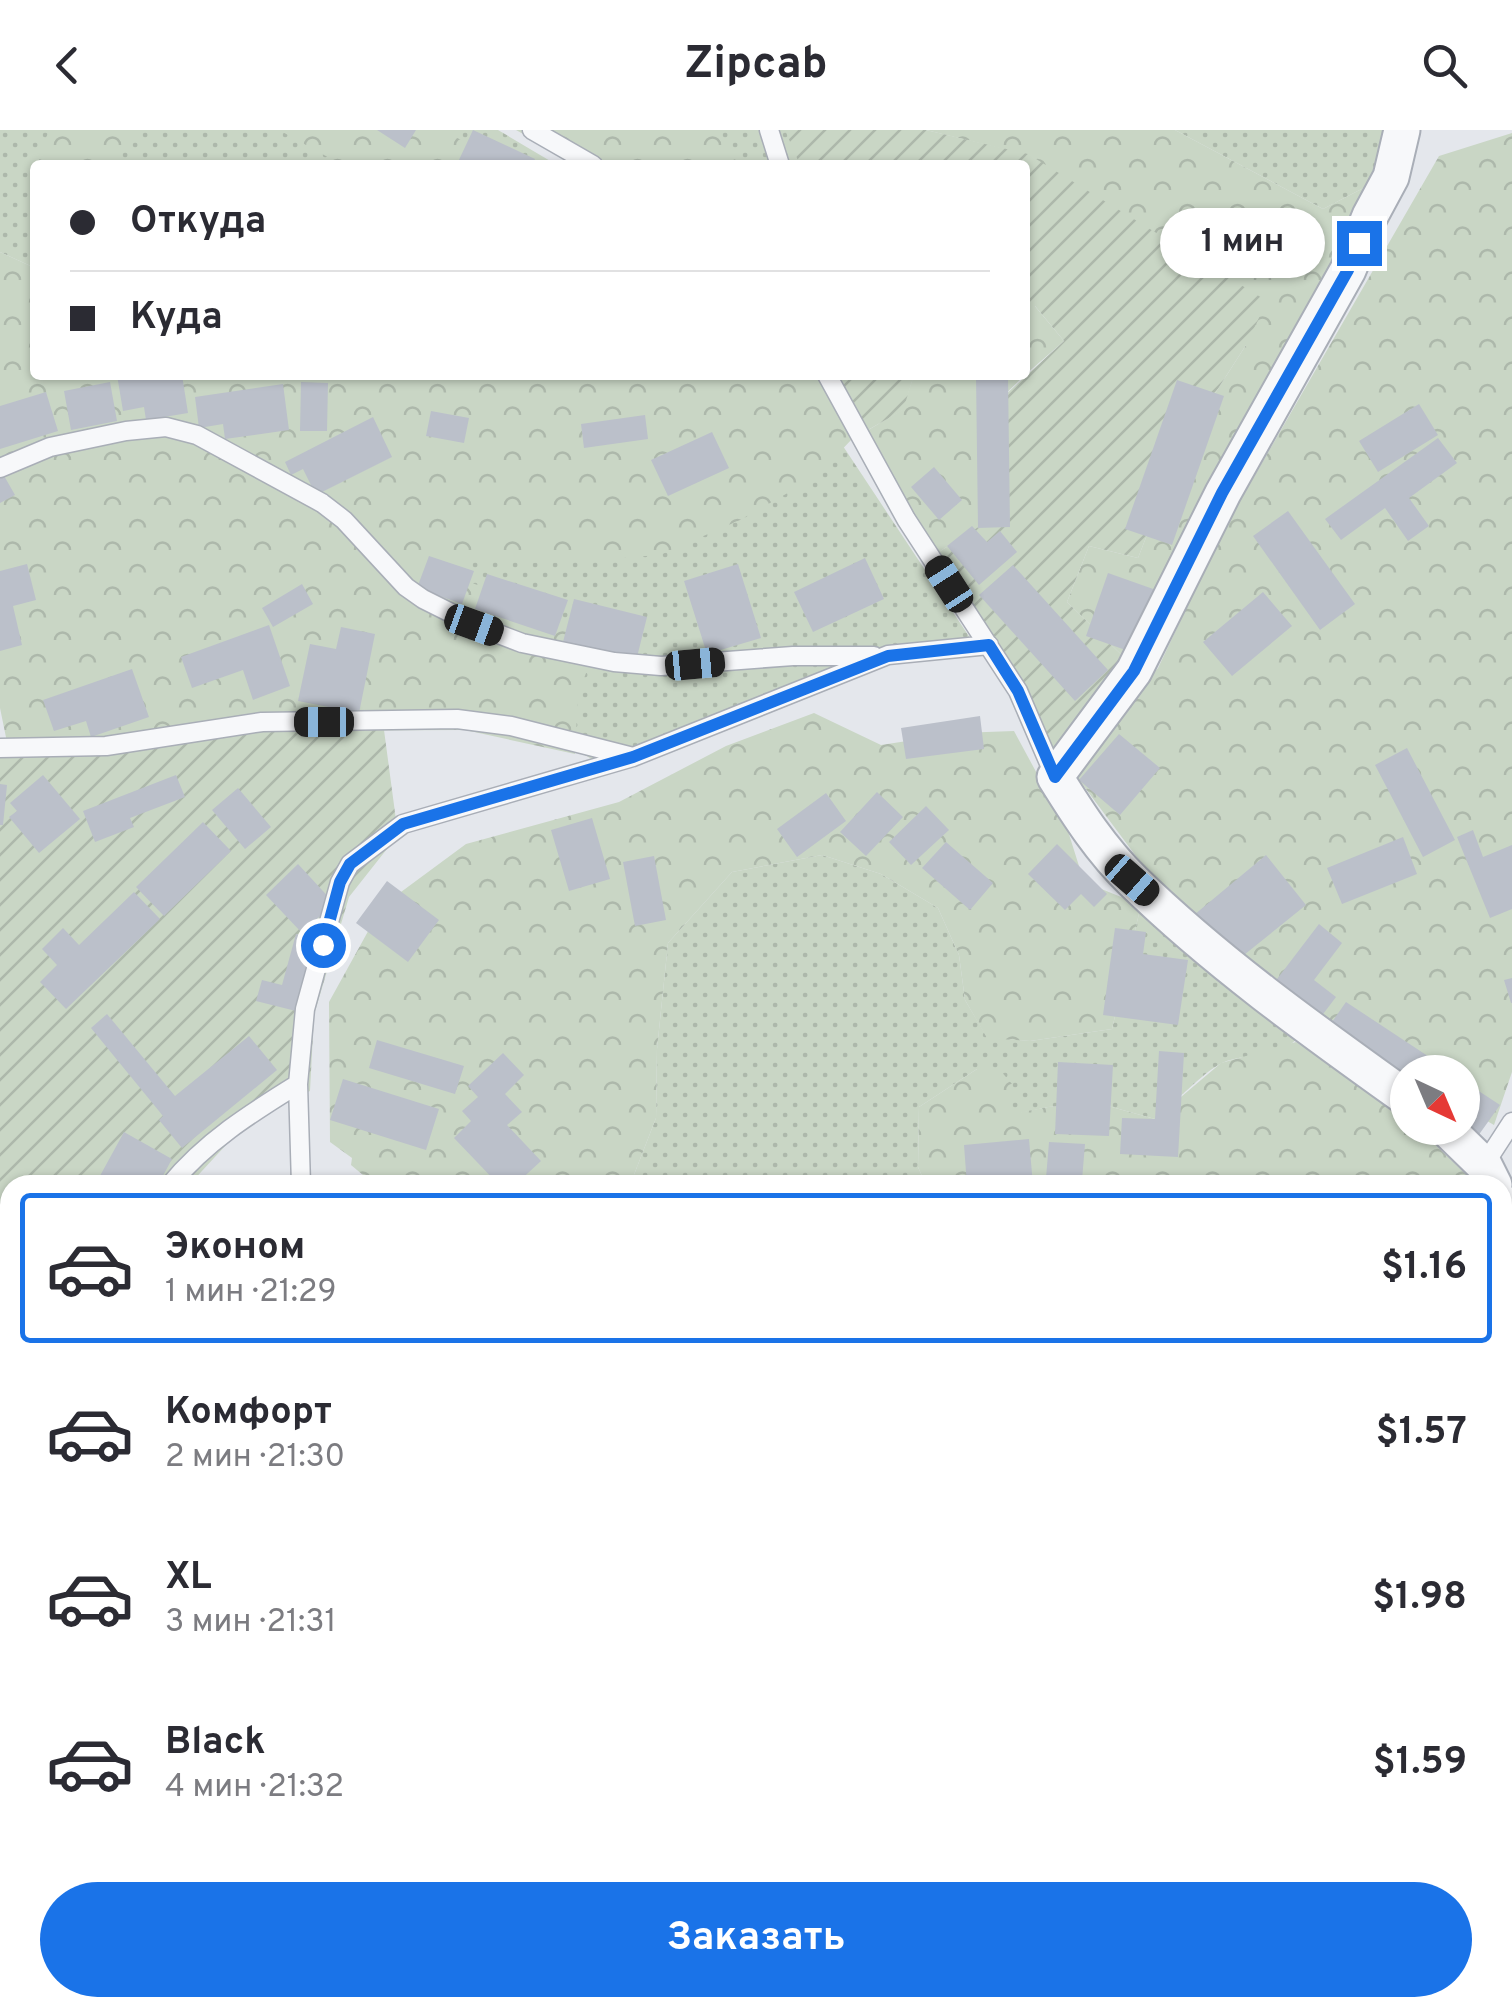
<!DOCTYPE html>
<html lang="ru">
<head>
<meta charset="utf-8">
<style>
  body { margin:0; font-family:Overpass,sans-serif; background:#f7f7f7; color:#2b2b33; height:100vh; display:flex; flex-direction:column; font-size:38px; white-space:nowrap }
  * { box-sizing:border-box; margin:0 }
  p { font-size:32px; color:#7c7c81 }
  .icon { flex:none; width:55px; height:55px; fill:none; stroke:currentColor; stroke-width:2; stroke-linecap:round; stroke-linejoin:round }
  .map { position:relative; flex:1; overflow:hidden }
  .panel { position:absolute; left:0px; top:1045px; width:1512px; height:842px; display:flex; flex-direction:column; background:#fff; border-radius:30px 30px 0 0; box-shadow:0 2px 8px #0004 }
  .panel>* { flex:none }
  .banner { position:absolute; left:30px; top:30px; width:1000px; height:220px; border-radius:10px; box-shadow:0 2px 8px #0004; display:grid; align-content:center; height:220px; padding:0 40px; background:#fff }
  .needle { width:65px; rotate:136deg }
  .buttons { position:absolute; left:1390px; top:925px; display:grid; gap:20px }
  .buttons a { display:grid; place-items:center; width:90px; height:90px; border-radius:50%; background:#fff; box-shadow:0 2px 8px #0004; font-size:50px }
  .end { position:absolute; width:45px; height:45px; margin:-22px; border:12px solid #1a73e8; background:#fff; box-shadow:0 0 0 5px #fff }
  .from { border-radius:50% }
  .bubble { position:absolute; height:70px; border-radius:35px; background:#fff; box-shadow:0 2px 8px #0004; font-size:32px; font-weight:700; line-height:70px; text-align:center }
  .car { position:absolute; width:30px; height:60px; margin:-30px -15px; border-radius:12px; box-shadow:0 0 8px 2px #0007; background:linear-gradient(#222 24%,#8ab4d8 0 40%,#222 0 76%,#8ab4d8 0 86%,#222 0) }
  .banner b { display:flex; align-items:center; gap:35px; height:95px; font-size:38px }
  .banner b+b { border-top:2px solid #e1e1e2 }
  .banner i { width:25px; height:25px; background:#2b2b33 }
  ul { padding:18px 0 0; list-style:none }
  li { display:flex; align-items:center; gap:30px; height:150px; margin:0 20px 15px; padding:0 20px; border:5px solid transparent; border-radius:10px }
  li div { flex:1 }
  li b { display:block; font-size:38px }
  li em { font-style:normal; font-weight:700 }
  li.current { border-color:#1a73e8 }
  li>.icon { width:90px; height:90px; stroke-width:1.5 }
  .button { display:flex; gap:20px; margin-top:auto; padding:20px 40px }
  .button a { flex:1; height:115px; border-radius:60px; background:#1a73e8; color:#fff; font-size:40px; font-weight:700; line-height:115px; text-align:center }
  header { display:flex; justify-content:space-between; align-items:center; height:130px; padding:0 40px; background:#fff; font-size:45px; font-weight:700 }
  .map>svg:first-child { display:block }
  .grass { fill:url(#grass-dots) }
  .forest { fill:url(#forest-crowns) }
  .garden { fill:url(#garden-furrows) }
  .building { fill:#bbc0ca }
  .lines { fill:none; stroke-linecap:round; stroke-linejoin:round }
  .service-casing { stroke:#a9aeb7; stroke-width:21 }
  .minor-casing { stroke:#a9aeb7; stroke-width:39 }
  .service { stroke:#f7f8fa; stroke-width:18 }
  .minor { stroke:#f7f8fa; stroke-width:35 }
  .route { stroke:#1a73e8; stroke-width:12 }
</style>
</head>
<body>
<header><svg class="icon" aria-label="back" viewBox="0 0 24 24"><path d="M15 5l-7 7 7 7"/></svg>Zipcab<svg class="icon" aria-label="search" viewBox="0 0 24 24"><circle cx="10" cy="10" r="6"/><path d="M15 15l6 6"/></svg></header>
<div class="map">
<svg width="1512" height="1886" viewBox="0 0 1512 1886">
  <defs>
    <pattern id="grass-dots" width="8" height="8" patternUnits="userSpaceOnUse" patternTransform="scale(2.5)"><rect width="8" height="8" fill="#c9d6c5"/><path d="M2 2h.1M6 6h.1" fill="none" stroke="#adb8ab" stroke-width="1.8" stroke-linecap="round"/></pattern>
    <pattern id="forest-crowns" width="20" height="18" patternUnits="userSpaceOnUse" patternTransform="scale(2.5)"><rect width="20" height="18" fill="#c9d6c5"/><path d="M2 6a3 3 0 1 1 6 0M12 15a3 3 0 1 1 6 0" fill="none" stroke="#adb8ab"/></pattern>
    <pattern id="garden-furrows" width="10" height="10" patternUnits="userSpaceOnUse" patternTransform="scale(2.5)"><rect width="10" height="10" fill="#c9d6c5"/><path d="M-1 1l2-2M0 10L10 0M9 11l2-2" fill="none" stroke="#adb8ab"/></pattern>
  </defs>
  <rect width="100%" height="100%" fill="#e4e7ec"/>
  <path class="grass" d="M 0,0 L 498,0 L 557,35 L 35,35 L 35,138 L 0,122 Z
    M 609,0 L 848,0 L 866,35 L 657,35 Z
    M 1175,0 L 1407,0 L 1377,51 L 1323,79 Z
    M 835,304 L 980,523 L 855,532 L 601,635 L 489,565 L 404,408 Z
    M 822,725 L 881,744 L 938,778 L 959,825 L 965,870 L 987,907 L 1030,911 L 1112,899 L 1141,775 L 1301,903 C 1286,929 1246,922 1222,933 C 1203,942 1173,975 1155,989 L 1101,974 L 1048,977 L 1011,985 L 977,939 L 919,977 L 918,1037 L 926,1055 L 630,1055 L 656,988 L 657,919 L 668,813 L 732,742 Z"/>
  <path class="forest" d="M 50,0 L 135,0 C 102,44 89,35 38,35 L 42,15 Z
    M 279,0 L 442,0 L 509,35 L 342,35 Z
    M 516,0 L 706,0 L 722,10 L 739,35 L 579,35 Z
    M 926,0 L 1175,0 L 1323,79 L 1377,51 L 1132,535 L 1067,472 L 1089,416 L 1138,428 L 1182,315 L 1246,215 L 1106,75 L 1028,25 Z
    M 1512,3 L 1512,942 L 1494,995 L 1463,977 L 1462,942 L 1408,942 L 1370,921 L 1162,761 L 1071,639 L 1158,538 L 1225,397 L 1439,26 Z
    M 0,122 L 35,138 L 35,245 L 556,245 L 569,248 L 580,245 L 818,245 L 853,309 L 902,280 L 914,245 L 1025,245 L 992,277 L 994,387 L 923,432 L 852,309 L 816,347 L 740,390 L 660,425 L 549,433 L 463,431 L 455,447 L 531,474 L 601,504 L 578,564 L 575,624 L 465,600 L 261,601 L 9,622 L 0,578 Z
    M 1034,175 L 1064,211 L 1025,245 L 1025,177 Z
    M 814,583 L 881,615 L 959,603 L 1014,601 L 1068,701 L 1084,752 L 1141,775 L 1112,899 L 1030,911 L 987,908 L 965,870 L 959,825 L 938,778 L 881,744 L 822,725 L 732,742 L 668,813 L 657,919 L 656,988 L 630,1055 L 375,1055 L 351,1035 L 352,1028 L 330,1012 L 329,872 L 382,776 L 466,714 L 619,672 L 726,616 Z
    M 1296,912 L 1405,984 L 1408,998 L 1418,998 L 1477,1055 L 926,1055 L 918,1037 L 919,977 L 977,939 L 999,939 L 1012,954 L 1012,984 L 1048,977 L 1101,974 L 1155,989 L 1221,933 Z"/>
  <path class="garden" d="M 785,0 L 926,0 L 1028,24 L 1267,171 L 1246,215 L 1182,315 L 1138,428 L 1089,416 L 1067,472 L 1132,535 L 1045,645 L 1013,571 L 923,432 L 994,387 L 992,277 L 1064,211 L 1035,176 L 1025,177 L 1025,35 L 800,35 Z
    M 836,245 L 914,245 L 903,280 L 852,309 Z
    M 384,600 L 398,705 L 349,767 L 314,885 L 310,961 L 251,988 L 189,1055 L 10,1055 L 10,1181 L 0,1182 L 0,621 L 261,601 Z
    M 1512,1111 L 1512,1269 L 1503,1267 L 1503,1119 Z"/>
  <path class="building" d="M 377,0 L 416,0 L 405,18 Z
    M 473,0 L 535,29 L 532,35 L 465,35 L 458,32 Z
    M 117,245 L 182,245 L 188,283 L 146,290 L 144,277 L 123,281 Z
    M 976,245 L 1008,245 L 1010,397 L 978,398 Z
    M 1177,250 L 1224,266 L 1172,415 L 1125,399 Z
    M 110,252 L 117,291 L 71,300 L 64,261 Z
    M 301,252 L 328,253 L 327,301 L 300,301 Z
    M 283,254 L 289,300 L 225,309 L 223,294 L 199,298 L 195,267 Z
    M 46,262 L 58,301 L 0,319 L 0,276 Z
    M 1419,274 L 1438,305 L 1378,342 L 1359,311 Z
    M 431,281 L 469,288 L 464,313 L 426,306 Z
    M 645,285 L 648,309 L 584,318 L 581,294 Z
    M 373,287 L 392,327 L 316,365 L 303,339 L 291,345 L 285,332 Z
    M 712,302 L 729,338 L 668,366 L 651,330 Z
    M 1438,308 L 1457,333 L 1409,368 L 1429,396 L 1408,411 L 1385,378 L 1341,410 L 1325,389 Z
    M 934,337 L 962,370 L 939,390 L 911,357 Z
    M 3,344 L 15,365 L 0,373 L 0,345 Z
    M 1288,381 L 1355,474 L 1320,500 L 1253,406 Z
    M 972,396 L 987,412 L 1000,401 L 1017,422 L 979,455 L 947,416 Z
    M 429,426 L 474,441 L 462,474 L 417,458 Z
    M 865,428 L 884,469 L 813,502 L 794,462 Z
    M 27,434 L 36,470 L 13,476 L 22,515 L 0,521 L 0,441 Z
    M 738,434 L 761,508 L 707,524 L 684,451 Z
    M 1013,435 L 1108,540 L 1075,571 L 979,465 Z
    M 1108,443 L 1156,460 L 1134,523 L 1086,506 Z
    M 487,444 L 568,470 L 555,506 L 475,479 Z
    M 302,454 L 313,474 L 273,497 L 262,478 Z
    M 1263,462 L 1292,496 L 1232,546 L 1203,512 Z
    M 574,469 L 647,487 L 636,531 L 563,512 Z
    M 269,495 L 290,556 L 253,570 L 243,540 L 192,558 L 181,527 Z
    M 341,497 L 375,504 L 359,583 L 298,571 L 310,514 L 336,519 Z
    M 132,539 L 149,587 L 91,607 L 86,591 L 54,601 L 43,570 Z
    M 980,586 L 984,619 L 906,629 L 901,598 Z
    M 1119,604 L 1160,638 L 1120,685 L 1079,650 Z
    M 1407,618 L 1455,710 L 1423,727 L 1375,635 Z
    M 43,645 L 80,689 L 39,723 L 9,687 L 17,681 L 10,673 Z
    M 176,645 L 185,667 L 130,688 L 134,697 L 95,712 L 83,681 Z
    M 0,654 L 7,655 L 3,695 L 0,695 Z
    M 238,658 L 271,697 L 245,719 L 212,680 Z
    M 877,662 L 903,687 L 866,726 L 840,702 Z
    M 826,663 L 846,691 L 797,727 L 777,699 Z
    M 926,676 L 949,700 L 911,735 L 889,712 Z
    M 592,688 L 610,749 L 569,761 L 551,700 Z
    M 203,692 L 231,721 L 164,786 L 136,757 Z
    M 1473,700 L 1483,727 L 1512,715 L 1512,779 L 1490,788 L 1457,707 Z
    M 1403,707 L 1417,744 L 1342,774 L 1327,738 Z
    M 946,712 L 993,753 L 970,780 L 922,738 Z
    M 1057,714 L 1107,764 L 1094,777 L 1081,764 L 1065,780 L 1028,744 Z
    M 1266,725 L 1306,775 L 1234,833 L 1194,785 Z
    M 654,726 L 666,790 L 635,796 L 623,732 Z
    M 298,734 L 334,773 L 302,803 L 266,765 Z
    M 387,751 L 439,790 L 408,832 L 356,793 Z
    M 134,762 L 160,789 L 66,879 L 40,852 L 57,835 L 42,819 L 63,798 L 79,815 Z
    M 1319,794 L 1342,813 L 1314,850 L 1336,867 L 1314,896 L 1268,861 Z
    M 1115,798 L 1146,802 L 1143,824 L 1188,830 L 1178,895 L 1103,885 Z
    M 296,804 L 316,809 L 296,881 L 256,871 L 262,850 L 282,855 Z
    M 1512,848 L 1512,873 L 1511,873 L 1504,850 Z
    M 1346,872 L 1452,942 L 1408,942 L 1408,958 L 1325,902 Z
    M 107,884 L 175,966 L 249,906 L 277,940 L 182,1018 L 159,990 L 163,986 L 91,898 Z
    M 377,910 L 464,936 L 455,964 L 369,938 Z
    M 1159,921 L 1184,923 L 1178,1027 L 1120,1024 L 1122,988 L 1155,989 Z
    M 503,923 L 524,945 L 505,964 L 522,982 L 507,995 L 541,1031 L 515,1055 L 499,1055 L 454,1008 L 471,991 L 462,981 L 478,967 L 468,956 Z
    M 1058,932 L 1113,935 L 1109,1006 L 1055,1004 Z
    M 343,949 L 439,979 L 426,1020 L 330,990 Z
    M 1462,950 L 1500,975 L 1478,1006 L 1462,995 Z
    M 124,1002 L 172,1029 L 158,1055 L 95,1055 Z
    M 1029,1009 L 1033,1055 L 967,1055 L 964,1015 Z
    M 1049,1012 L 1085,1014 L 1082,1050 L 1046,1048 Z
    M 10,1096 L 10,1141 L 9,1141 L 0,1112 L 0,1099 Z
    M 1502,1147 L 1512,1157 L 1512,1222 L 1502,1231 Z
    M 10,1260 L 10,1293 L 0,1294 L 0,1262 Z"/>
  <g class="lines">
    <defs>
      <path id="service" d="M 532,0 L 593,35
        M 769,0 L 780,35
        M 827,245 L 906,389 L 1018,561 L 1055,647
        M 0,338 L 50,317 L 126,301 L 166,297 L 197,305 L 322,373 L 344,390 L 406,457 L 423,469 L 475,495 L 522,513 L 614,532 L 661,536 L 793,526 L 874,526
        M 0,618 L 106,616 L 262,592 L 457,589 L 511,596 L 633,627
        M 1484,1035 L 1512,992
        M 170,1055 C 205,1012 251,983 298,954
        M 301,1055 L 298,954 L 305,879 L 340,752 L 350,734 L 403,694 L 633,627 L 888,525 L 989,515
        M 0,1177 L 10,1178
        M 1502,1260 L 1512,1262
        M 0,1428 L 10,1429
        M 0,1475 L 10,1471
        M 97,1886 L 102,1878"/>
      <path id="minor" d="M 1402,0 L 1391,47 L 1370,86 L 1348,140 L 1223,363 L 1134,541 L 1055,647 C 1078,684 1101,720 1133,751 C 1216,832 1313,901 1408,969
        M 1446,998 L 1484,1035 L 1494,1055
        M 1502,1072 L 1512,1091"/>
    </defs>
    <use href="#service" class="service-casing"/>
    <use href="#minor" class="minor-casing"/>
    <use href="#service" class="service"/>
    <use href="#minor" class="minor"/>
  </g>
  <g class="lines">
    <path class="route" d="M 323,815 L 340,752 L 350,734 L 403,694 L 633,627 L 888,526 L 989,515 L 1018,561 L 1055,647 L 1134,541 L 1222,363 L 1348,140 L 1359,113"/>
  </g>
</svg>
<div class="buttons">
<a><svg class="needle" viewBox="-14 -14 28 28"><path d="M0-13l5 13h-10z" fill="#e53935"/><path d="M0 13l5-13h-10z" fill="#7c7c81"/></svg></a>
</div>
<i class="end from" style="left:323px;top:815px"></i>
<i class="end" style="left:1359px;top:113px"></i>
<div class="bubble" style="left:1160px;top:78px;width:165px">1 мин</div>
<i class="car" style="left:949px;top:454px;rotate:327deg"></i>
<i class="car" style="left:474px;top:495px;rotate:110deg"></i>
<i class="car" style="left:695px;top:534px;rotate:85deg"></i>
<i class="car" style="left:324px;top:592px;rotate:270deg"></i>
<i class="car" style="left:1132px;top:750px;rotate:131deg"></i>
<div class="banner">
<b><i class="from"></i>Откуда</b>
<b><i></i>Куда</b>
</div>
<section class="panel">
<ul>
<li class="current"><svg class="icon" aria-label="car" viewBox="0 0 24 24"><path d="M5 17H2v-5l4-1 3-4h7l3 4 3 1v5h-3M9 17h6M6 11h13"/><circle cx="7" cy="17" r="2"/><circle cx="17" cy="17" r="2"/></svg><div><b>Эконом</b><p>1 мин · 21:29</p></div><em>$1.16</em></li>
<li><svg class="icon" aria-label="car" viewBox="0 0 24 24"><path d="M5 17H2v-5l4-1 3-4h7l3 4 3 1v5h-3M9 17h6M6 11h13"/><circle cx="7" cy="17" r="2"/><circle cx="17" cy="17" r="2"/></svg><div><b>Комфорт</b><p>2 мин · 21:30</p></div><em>$1.57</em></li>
<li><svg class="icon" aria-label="car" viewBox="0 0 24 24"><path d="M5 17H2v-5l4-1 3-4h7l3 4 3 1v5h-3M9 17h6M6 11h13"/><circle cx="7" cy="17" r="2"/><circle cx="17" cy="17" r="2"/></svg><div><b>XL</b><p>3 мин · 21:31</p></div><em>$1.98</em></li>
<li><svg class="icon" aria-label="car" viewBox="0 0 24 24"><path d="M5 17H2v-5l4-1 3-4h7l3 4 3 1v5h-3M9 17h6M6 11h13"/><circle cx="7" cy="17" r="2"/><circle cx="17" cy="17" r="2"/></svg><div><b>Black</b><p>4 мин · 21:32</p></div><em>$1.59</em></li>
</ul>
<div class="button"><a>Заказать</a></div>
</section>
</div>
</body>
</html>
